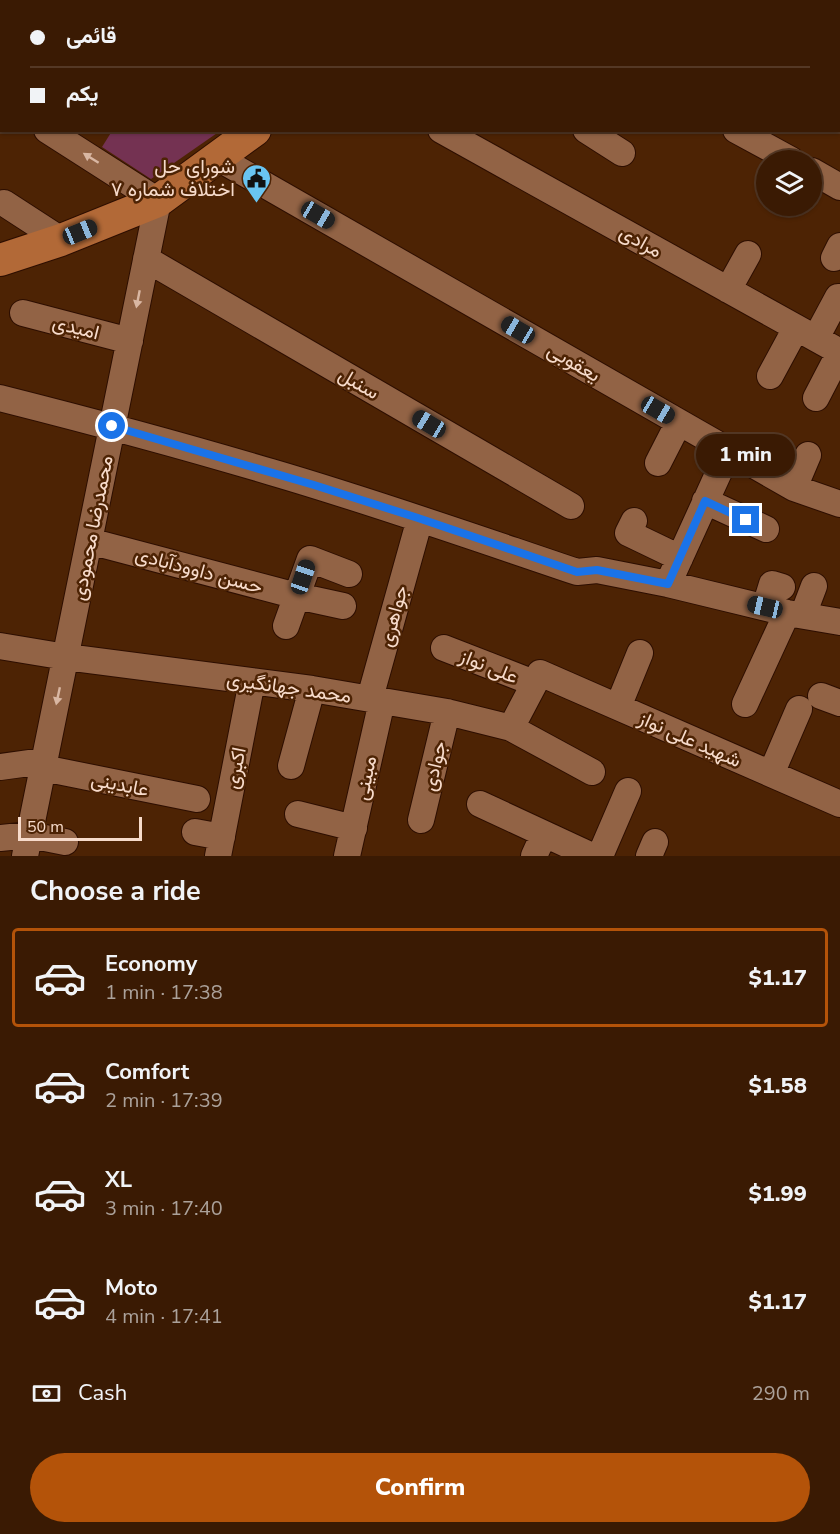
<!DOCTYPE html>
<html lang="en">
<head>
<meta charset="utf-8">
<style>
  body { margin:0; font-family:"Nunito Sans",Vazirmatn,sans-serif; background:#41230d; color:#f1f3f6; height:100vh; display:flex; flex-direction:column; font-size:22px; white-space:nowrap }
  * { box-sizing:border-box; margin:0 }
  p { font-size:20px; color:#aba19a }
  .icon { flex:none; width:33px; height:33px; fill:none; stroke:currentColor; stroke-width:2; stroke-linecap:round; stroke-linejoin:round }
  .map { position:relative; height:856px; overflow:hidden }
  .side { display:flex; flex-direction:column; background:#3a1a03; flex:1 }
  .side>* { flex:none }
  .guide { position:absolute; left:0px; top:0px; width:840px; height:132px; box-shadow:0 2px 4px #0004,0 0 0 2px #543825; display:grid; align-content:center; height:132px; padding:0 30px; background:#3a1a03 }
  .fabs { position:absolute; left:756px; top:150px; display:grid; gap:12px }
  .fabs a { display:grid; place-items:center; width:66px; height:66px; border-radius:50%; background:#3a1a03; box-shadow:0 2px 4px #0004,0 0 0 2px #543825; font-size:30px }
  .scale { position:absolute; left:18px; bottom:15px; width:124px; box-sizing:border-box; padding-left:6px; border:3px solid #f7dbcb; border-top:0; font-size:16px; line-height:21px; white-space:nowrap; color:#f7dbcb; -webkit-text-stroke:4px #4d2304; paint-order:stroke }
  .end { position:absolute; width:27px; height:27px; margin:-14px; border:8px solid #1a73e8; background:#fff; box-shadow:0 0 0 3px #fff }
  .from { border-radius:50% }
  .bubble { position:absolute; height:42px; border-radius:21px; background:#3a1a03; box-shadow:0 2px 4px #0004,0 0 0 2px #543825; font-size:20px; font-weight:800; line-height:42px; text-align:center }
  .car { position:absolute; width:18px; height:36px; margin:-18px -9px; border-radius:8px; box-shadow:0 0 4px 2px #0007; background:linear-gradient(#222 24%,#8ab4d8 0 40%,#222 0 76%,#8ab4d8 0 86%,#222 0) }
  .guide b { display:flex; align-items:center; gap:21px; height:57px; font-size:22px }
  .guide b+b { border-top:2px solid #543825 }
  .guide i { width:15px; height:15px; background:#f1f3f6 }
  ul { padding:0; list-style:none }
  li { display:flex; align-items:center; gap:18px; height:99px; margin:0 12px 9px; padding:0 18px; border:3px solid transparent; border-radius:6px }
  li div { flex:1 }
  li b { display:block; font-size:22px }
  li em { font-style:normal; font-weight:800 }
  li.active { border-color:#b45309 }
  li>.icon { width:54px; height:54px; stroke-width:1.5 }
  h2 { padding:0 30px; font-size:27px; line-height:72px }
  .pay { display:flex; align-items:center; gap:15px; height:66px; padding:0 30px; font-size:22px }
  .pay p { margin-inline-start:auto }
  .button { display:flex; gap:12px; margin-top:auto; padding:12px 30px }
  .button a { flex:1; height:69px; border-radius:36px; background:#b45309; color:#fff; font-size:24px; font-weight:800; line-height:69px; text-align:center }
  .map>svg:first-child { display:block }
  .green { fill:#743252 }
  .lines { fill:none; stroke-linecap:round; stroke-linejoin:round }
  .minor-casing { stroke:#2d0e00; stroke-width:28 }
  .major-casing { stroke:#2d0e00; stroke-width:34 }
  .minor { stroke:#926345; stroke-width:26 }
  .major { stroke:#b26937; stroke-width:32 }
  .oneway { fill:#d9b7a3 }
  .route { stroke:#1a73e8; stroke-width:8 }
  .labels { text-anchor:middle; stroke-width:5; stroke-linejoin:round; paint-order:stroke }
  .poi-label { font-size:20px; fill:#f7dbcb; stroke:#4d2304; text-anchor:end }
  .street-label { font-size:20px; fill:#f7dbcb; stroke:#4d2304 }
</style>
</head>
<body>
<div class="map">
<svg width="840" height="856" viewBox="0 0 840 856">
  <rect width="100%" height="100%" fill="#4d2304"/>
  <path class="green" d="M 16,0 L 354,0 L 356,1 L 15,1 Z
    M 112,131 L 112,130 L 220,131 L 151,179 L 102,147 Z"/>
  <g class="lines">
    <defs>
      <path id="minor" d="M 497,0 L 500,2
        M 784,0 L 787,2
        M 838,11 L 840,8
        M 838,30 L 840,31
        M 0,101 L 2,102
        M 441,130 L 840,352 L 816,398
        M 586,130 L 622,153
        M 736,130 L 791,160
        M 218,158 L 794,488 L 840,504
        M 812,171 L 840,187
        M 4,203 L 61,240
        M 834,258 L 840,246
        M 146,259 L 571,506
        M 728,290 L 748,254
        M 23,313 L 130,341
        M 816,338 L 838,297
        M 770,376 L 796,328
        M 0,398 C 91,421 181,445 271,472 C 374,502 476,538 577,572 L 597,570 L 668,584 L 787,613 L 840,622
        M 658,463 L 679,422
        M 794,488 L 808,455
        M 705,501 L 766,529
        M 634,521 L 628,533 L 680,558
        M 89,541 L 297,596 L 343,606
        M 668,584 L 729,450
        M 765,607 L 772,584 L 782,587
        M 803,615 L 814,586
        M 286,626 L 310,559 L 349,574
        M 0,646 L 66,657 L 312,689 L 447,712 L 511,728 L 592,772
        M 444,648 L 534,683
        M 821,696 L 840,703
        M 370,698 L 416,533
        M 745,704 L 787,613
        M 618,707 L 640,653
        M 511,728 L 540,673 L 840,804
        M 291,766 L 312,689
        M 0,767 L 44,761
        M 43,768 L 197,799
        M 771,774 L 799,709
        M 480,804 L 592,856
        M 298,814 L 354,828
        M 421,820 L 447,712
        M 195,832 L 222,837
        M 0,838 L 30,835 L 65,842
        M 25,856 L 158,201 L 47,130
        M 218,856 L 252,681
        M 347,856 L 382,701
        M 534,856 L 544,834
        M 600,856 L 628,791
        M 649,856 L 655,842"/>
      <path id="major" d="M 435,2 L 437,0
        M 0,260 L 61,240 L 158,201 L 255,130"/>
    </defs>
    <use href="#minor" class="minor-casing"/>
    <use href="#major" class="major-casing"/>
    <use href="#minor" class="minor"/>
    <use href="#major" class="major"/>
  </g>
  <defs><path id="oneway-solid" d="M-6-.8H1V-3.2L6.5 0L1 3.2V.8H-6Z" transform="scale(1.5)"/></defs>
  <g class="oneway">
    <use href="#oneway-solid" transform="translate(91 158) rotate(-148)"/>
    <use href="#oneway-solid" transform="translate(138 299) rotate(101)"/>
    <use href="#oneway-solid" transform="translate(58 696) rotate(102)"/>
  </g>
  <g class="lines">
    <path class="route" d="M 112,426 L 314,485 L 418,518 L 577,572 L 597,570 L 668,584 L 705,501 L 746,520"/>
  </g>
  <defs>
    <symbol id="civic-pin" viewBox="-11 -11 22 30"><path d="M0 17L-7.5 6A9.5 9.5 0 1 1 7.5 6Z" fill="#69c4f1" stroke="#4d2304"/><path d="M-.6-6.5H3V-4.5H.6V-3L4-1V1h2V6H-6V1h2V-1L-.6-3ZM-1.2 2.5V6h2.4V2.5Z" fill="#111"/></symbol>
  </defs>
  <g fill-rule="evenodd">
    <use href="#civic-pin" x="240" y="162" width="33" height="45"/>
  </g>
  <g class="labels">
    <g class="poi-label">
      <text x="235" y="173">شورای حل<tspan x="235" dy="23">اختلاف شماره ۷</tspan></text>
    </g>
    <g class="street-label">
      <text transform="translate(641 241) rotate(29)" y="7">مرادی</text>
      <text transform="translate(76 327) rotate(14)" y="7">امیدی</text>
      <text transform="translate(574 362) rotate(30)" y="7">یعقوبی</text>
      <text transform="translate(359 383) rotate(30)" y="7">سنبل</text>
      <text transform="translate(92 528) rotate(-79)" y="7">محمدرضا محمودی</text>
      <text transform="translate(199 570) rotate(15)" y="7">حسن داوودآبادی</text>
      <text transform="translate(393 616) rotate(-75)" y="7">جواهری</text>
      <text transform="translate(489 666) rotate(22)" y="7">علی نواز</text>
      <text transform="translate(289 687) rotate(8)" y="7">محمد جهانگیری</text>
      <text transform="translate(690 739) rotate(24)" y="7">شهید علی نواز</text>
      <text transform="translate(434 766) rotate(-77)" y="7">جوادی</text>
      <text transform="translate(235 768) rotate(-79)" y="7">اکبری</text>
      <text transform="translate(365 778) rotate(-78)" y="7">مبینی</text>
      <text transform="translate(120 784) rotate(11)" y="7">عابدینی</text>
    </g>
  </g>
</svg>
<div class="fabs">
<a><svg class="icon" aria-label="layers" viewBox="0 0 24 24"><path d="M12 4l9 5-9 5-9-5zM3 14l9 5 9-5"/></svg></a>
</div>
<div class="scale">50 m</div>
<i class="end from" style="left:112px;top:426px"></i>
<i class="end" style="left:746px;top:520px"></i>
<div class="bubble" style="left:696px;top:434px;width:99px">1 min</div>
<i class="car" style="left:318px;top:215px;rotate:120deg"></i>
<i class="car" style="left:80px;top:232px;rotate:68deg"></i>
<i class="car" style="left:518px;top:330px;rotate:300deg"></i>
<i class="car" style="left:658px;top:410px;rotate:120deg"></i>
<i class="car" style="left:429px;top:424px;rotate:301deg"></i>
<i class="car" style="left:303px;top:577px;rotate:19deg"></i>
<i class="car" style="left:765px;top:607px;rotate:283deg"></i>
<div class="guide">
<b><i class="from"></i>قائمی</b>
<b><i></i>یکم</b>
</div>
</div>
<section class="side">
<h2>Choose a ride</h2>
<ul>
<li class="active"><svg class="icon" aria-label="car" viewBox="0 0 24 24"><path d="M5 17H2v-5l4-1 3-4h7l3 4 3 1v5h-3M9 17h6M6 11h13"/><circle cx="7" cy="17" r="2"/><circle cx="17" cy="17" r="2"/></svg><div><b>Economy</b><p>1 min · 17:38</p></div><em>$1.17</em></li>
<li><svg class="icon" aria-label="car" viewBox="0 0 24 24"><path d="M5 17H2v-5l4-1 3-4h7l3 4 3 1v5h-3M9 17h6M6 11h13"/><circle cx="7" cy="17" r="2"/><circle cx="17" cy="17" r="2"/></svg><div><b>Comfort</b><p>2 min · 17:39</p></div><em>$1.58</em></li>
<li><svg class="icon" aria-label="car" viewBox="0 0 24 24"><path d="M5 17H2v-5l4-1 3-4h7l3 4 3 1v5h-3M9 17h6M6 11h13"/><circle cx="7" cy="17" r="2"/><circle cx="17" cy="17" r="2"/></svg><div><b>XL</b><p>3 min · 17:40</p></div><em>$1.99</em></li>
<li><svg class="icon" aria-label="car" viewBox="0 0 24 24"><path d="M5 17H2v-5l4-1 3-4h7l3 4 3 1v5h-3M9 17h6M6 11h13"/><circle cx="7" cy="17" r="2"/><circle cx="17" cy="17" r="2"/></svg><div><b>Moto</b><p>4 min · 17:41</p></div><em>$1.17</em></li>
</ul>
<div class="pay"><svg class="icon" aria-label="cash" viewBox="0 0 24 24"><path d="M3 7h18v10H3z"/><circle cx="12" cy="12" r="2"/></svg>Cash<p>290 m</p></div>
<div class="button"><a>Confirm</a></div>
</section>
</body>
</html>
